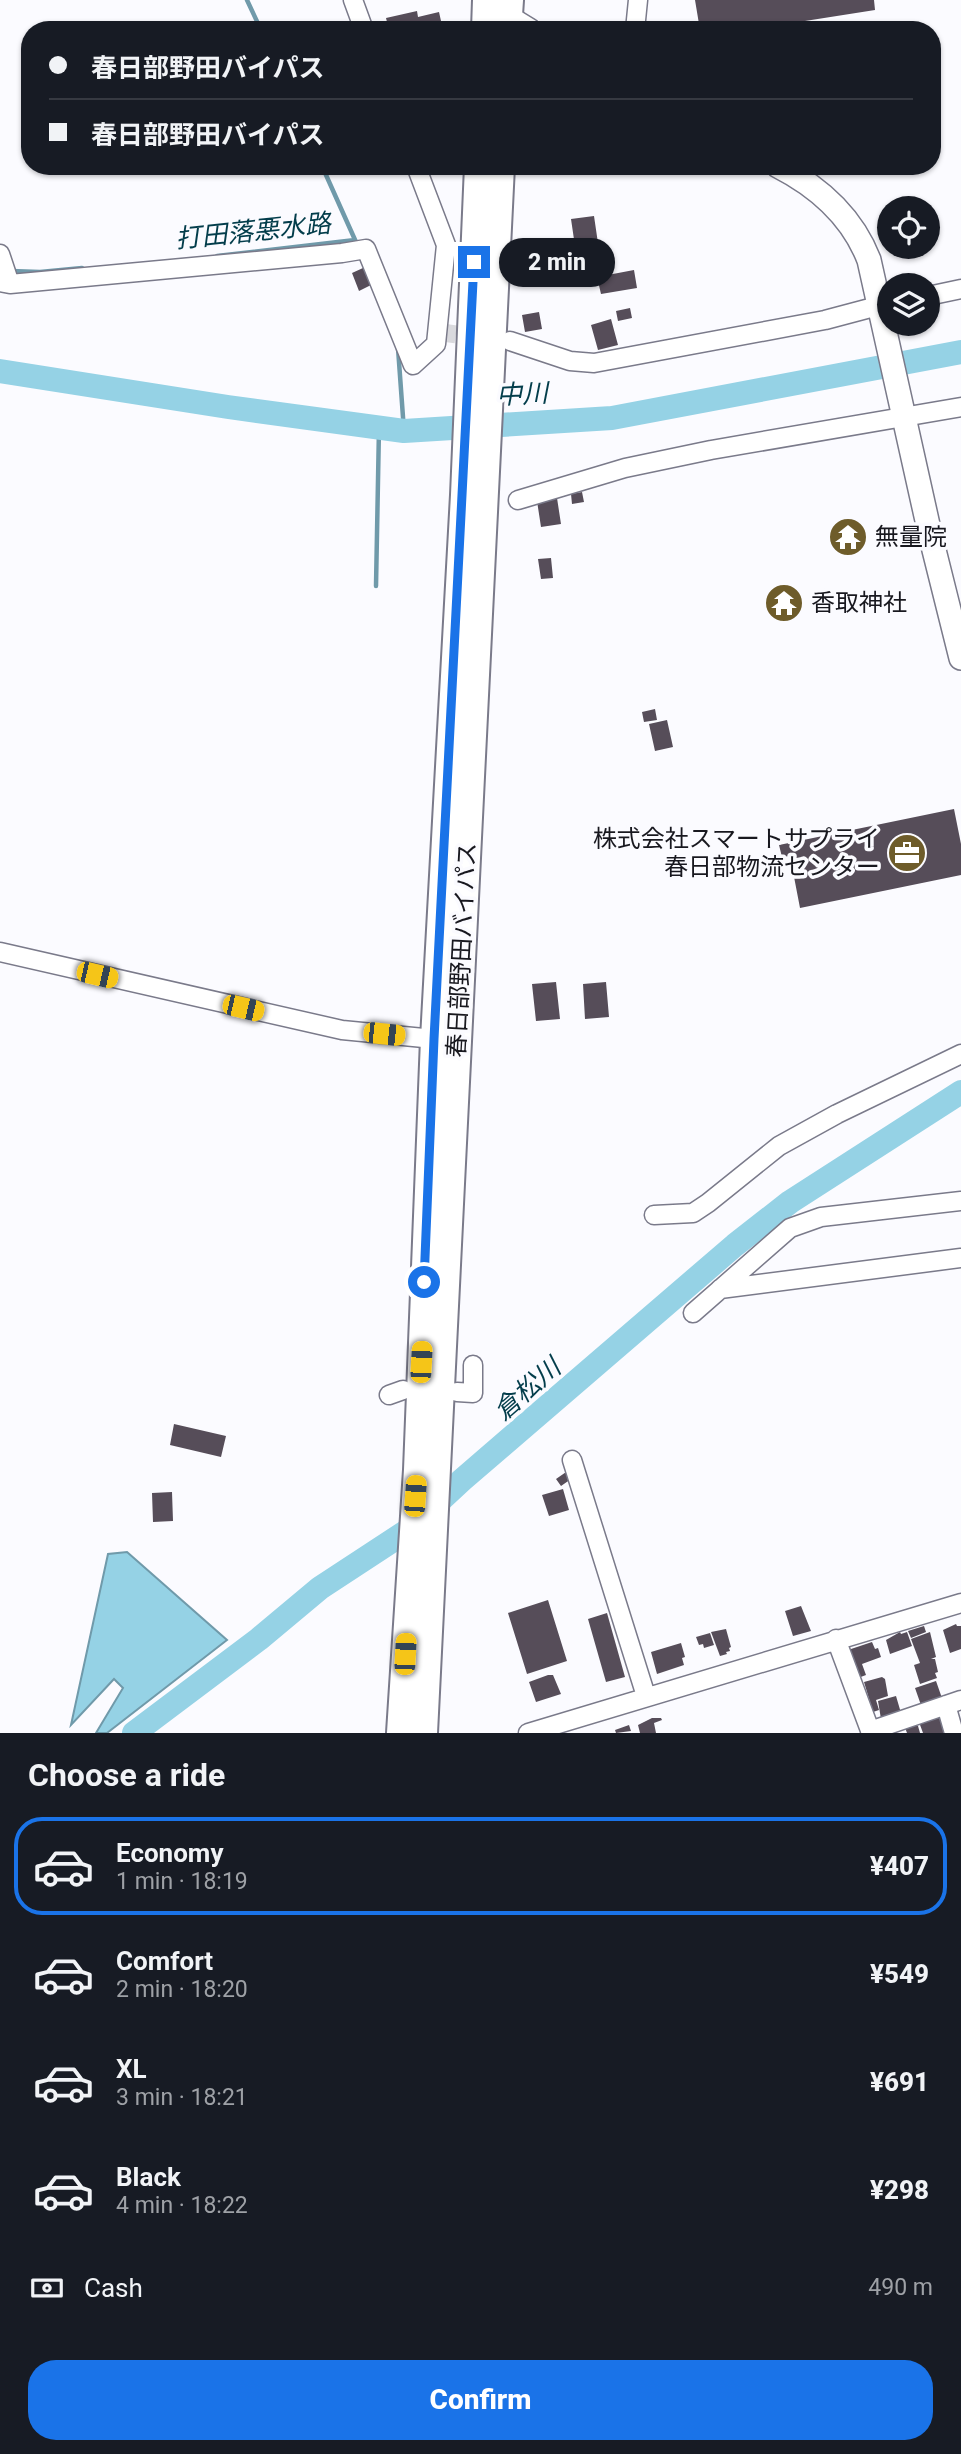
<!DOCTYPE html>
<html lang="en">
<head>
<meta charset="utf-8">
<style>
  body { margin:0; font-family:Roboto,"Noto Sans JP",sans-serif; background:#242831; color:#f1f3f6; height:100vh; display:flex; flex-direction:column; font-size:26px; white-space:nowrap }
  * { box-sizing:border-box; margin:0 }
  p { font-size:23px; color:#9ea1a6 }
  .icon { flex:none; width:38px; height:38px; fill:none; stroke:currentColor; stroke-width:2; stroke-linecap:round; stroke-linejoin:round }
  .map { position:relative; height:1733px; overflow:hidden }
  .panel { display:flex; flex-direction:column; background:#171b24; flex:1 }
  .panel>* { flex:none }
  .top-card { position:absolute; left:21px; top:21px; width:920px; height:154px; border-radius:28px; box-shadow:0 2px 5px #0004; display:grid; align-content:center; height:154px; padding:0 28px; background:#171b24 }
  .fabs { position:absolute; left:877px; top:196px; display:grid; gap:14px }
  .fabs a { display:grid; place-items:center; width:63px; height:63px; border-radius:50%; background:#171b24; box-shadow:0 2px 5px #0004; font-size:35px }
  .end { position:absolute; width:32px; height:32px; margin:-16px; border:9px solid #1a73e8; background:#fff; box-shadow:0 0 0 4px #fff }
  .from { border-radius:50% }
  .bubble { position:absolute; height:49px; border-radius:24px; background:#171b24; box-shadow:0 2px 5px #0004; font-size:23px; font-weight:800; line-height:49px; text-align:center }
  .car { position:absolute; width:21px; height:42px; margin:-21px -10px; border-radius:9px; box-shadow:0 0 5px 2px #0007; background:linear-gradient(#f5c518 24%,#345 0 40%,#f5c518 0 76%,#345 0 86%,#f5c518 0) }
  .top-card b { display:flex; align-items:center; gap:24px; height:66px; font-size:26px }
  .top-card b+b { border-top:2px solid #363941 }
  .top-card i { width:18px; height:18px; background:#f1f3f6 }
  ul { padding:0; list-style:none }
  li { display:flex; align-items:center; gap:21px; height:98px; margin:0 14px 10px; padding:0 14px; border:4px solid transparent; border-radius:28px }
  li div { flex:1 }
  li b { display:block; font-size:26px }
  li em { font-style:normal; font-weight:800 }
  li.current { border-color:#1a73e8 }
  li>.icon { width:63px; height:63px; stroke-width:1.5 }
  h2 { padding:0 28px; font-size:32px; line-height:84px }
  .pay { display:flex; align-items:center; gap:18px; height:77px; padding:0 28px; font-size:26px }
  .pay p { margin-inline-start:auto }
  .primary-button { display:flex; gap:14px; margin-top:auto; padding:14px 28px }
  .primary-button a { flex:1; height:80px; border-radius:28px; background:#1a73e8; color:#fff; font-size:28px; font-weight:800; line-height:80px; text-align:center }
  .map>svg:first-child { display:block }
  .water { fill:#95d2e5; stroke:#709aaa; stroke-width:2 }
  .lines { fill:none; stroke-linecap:round; stroke-linejoin:round }
  .stream { stroke:#709aaa; stroke-width:4.5 }
  .river { stroke:#95d2e5; stroke-width:24 }
  .building { fill:#564d59 }
  .minor-tunnel { stroke:#d9d9dd; stroke-width:18; stroke-dasharray:18 9; stroke-linecap:butt }
  .minor-casing { stroke:#7a7a8a; stroke-width:21 }
  .major-casing { stroke:#7a7a8a; stroke-width:26 }
  .highway-casing { stroke:#7a7a8a; stroke-width:30 }
  .minor { stroke:#fff; stroke-width:18 }
  .major { stroke:#fff; stroke-width:23 }
  .highway { stroke:#fff; stroke-width:26 }
  .route { stroke:#1a73e8; stroke-width:9 }
  .labels { text-anchor:middle; stroke-width:7; stroke-linejoin:round; paint-order:stroke }
  .poi-label { font-size:24px; fill:#18181f; stroke:#fbfbff; text-anchor:start }
  .street-label { font-size:24px; fill:#18181f; stroke:#fbfbff }
  .water-label { font-size:26px; font-style:italic; fill:#033d4b; stroke:#fbfbff }
</style>
</head>
<body>
<div class="map">
<svg width="961" height="1733" viewBox="0 0 961 1733">
  <rect width="100%" height="100%" fill="#fbfbff"/>
  <path class="water" d="M 127,1552 L 227,1640 L 107,1733 L 96,1733 L 123,1688 L 114,1679 L 71,1725 L 108,1554 Z"/>
  <g class="lines">
    <path class="stream" d="M 247,0 L 261,30
      M 322,166 L 356,242
      M 217,256 L 355,240
      M 11,271 L 40,272 L 82,268
      M 398,348 L 404,431
      M 376,586 L 379,428"/>
    <path class="river" d="M 0,371 L 228,407 L 404,431 L 612,418 L 961,352
      M 134,1733 L 259,1639 L 320,1588 L 407,1531 L 462,1480 L 735,1245 L 790,1202 L 961,1092"/>
  </g>
  <path class="building" d="M 695,0 L 874,0 L 875,10 L 748,30 L 700,30 Z
    M 417,11 L 418,17 L 439,12 L 443,30 L 389,30 L 386,18 Z
    M 594,216 L 599,250 L 576,253 L 571,219 Z
    M 607,251 L 610,271 L 585,275 L 582,255 Z
    M 363,268 L 371,285 L 359,291 L 352,273 Z
    M 634,270 L 637,288 L 601,294 L 597,277 Z
    M 630,308 L 632,318 L 618,321 L 616,311 Z
    M 539,312 L 542,329 L 525,332 L 522,315 Z
    M 611,319 L 618,345 L 598,350 L 591,325 Z
    M 582,492 L 584,502 L 572,504 L 571,494 Z
    M 557,498 L 561,524 L 541,527 L 537,501 Z
    M 551,558 L 553,578 L 541,579 L 538,559 Z
    M 655,709 L 657,720 L 644,722 L 642,712 Z
    M 667,720 L 673,747 L 655,751 L 649,724 Z
    M 954,809 L 961,844 L 961,875 L 800,908 L 790,856 L 782,857 L 779,845 Z
    M 556,982 L 560,1019 L 536,1021 L 532,984 Z
    M 606,982 L 609,1017 L 585,1019 L 583,984 Z
    M 174,1424 L 226,1436 L 221,1457 L 170,1445 Z
    M 569,1470 L 574,1477 L 561,1486 L 556,1479 Z
    M 563,1489 L 569,1510 L 549,1516 L 542,1495 Z
    M 172,1492 L 173,1521 L 153,1522 L 152,1493 Z
    M 548,1600 L 567,1661 L 527,1674 L 508,1613 Z
    M 801,1606 L 811,1631 L 793,1636 L 785,1611 Z
    M 607,1613 L 625,1677 L 606,1682 L 588,1619 Z
    M 956,1624 L 958,1628 L 957,1626 L 961,1626 L 961,1649 L 950,1653 L 943,1630 Z
    M 924,1626 L 926,1632 L 911,1638 L 908,1631 Z
    M 726,1629 L 731,1647 L 729,1648 L 730,1651 L 726,1652 L 727,1654 L 720,1656 L 711,1632 Z
    M 900,1632 L 901,1634 L 907,1632 L 912,1646 L 890,1654 L 886,1640 Z
    M 930,1632 L 936,1657 L 931,1659 L 935,1659 L 938,1672 L 935,1673 L 937,1678 L 920,1684 L 914,1665 L 920,1663 L 911,1639 Z
    M 710,1633 L 714,1645 L 704,1648 L 703,1644 L 699,1645 L 696,1637 Z
    M 872,1642 L 875,1649 L 878,1648 L 881,1657 L 862,1664 L 866,1675 L 858,1678 L 848,1650 Z
    M 681,1643 L 685,1657 L 682,1658 L 684,1665 L 657,1674 L 651,1652 Z
    M 548,1675 L 553,1675 L 561,1694 L 536,1702 L 529,1682 Z
    M 882,1677 L 885,1679 L 888,1696 L 876,1700 L 879,1710 L 870,1713 L 867,1703 L 870,1702 L 864,1682 Z
    M 936,1681 L 943,1701 L 922,1708 L 915,1688 Z
    M 896,1696 L 901,1713 L 881,1719 L 878,1701 Z
    M 940,1715 L 945,1733 L 923,1733 L 919,1722 Z
    M 652,1718 L 661,1718 L 662,1720 L 654,1723 L 656,1733 L 640,1733 L 638,1725 Z
    M 911,1723 L 912,1726 L 918,1726 L 920,1733 L 907,1733 L 904,1725 Z
    M 629,1725 L 631,1731 L 616,1733 L 615,1730 Z"/>
  <g class="lines">
    <path class="minor-tunnel" d="M 438,332 L 482,338"/>
    <defs>
      <path id="minor" d="M 353,0 L 364,30
        M 635,30 L 638,0
        M 0,254 L 10,284
        M 0,282 L 10,284 L 342,253 L 366,249 L 413,365 L 436,344 L 446,245 L 416,166
        M 928,296 L 961,289
        M 510,341 L 570,361 L 594,363 L 825,320 L 889,303
        M 518,500 L 625,468 L 711,450 L 961,407
        M 0,952 L 342,1030 L 434,1039
        M 654,1215 L 693,1213 L 708,1203 L 779,1146 L 837,1114 L 961,1054
        M 720,1289 L 961,1258
        M 693,1313 L 790,1228 L 821,1217 L 961,1201
        M 457,1392 L 473,1393 L 473,1365
        M 389,1395 L 403,1390
        M 572,1460 L 646,1696
        M 836,1639 L 871,1733
        M 946,1705 L 954,1733
        M 870,1731 L 961,1700
        M 528,1733 L 961,1603"/>
      <path id="major" d="M 496,10 L 529,30
        M 778,166 C 819,187 852,216 869,260 L 930,534 L 961,658"/>
      <path id="highway" d="M 485,30 L 486,0
        M 508,30 L 510,0
        M 400,1733 L 417,1470 L 434,1039 L 464,495 L 478,166
        M 424,1733 L 501,166"/>
    </defs>
    <use href="#minor" class="minor-casing"/>
    <use href="#major" class="major-casing"/>
    <use href="#highway" class="highway-casing"/>
    <use href="#minor" class="minor"/>
    <use href="#major" class="major"/>
    <use href="#highway" class="highway"/>
  </g>
  <g class="lines">
    <path class="route" d="M 424,1282 L 434,1039 L 474,262"/>
  </g>
  <defs>
    <symbol id="temple-disc" viewBox="-11 -11 22 22"><circle r="9.5" fill="#6e5c2a" stroke="#fbfbff"/><path d="M0-6L5-2H3V0L6.5 2.5H4V6H1.5V3h-3V6H-4V2.5H-6.5L-3 0V-2H-5Z" fill="#fff"/></symbol>
    <symbol id="office-disc" viewBox="-11 -11 22 22"><circle r="9.5" fill="#6e5c2a" stroke="#fbfbff"/><path d="M-6-3h4V-5.5h4V-3h4V5H-6ZM-1-4.5V-3h2v-1.5ZM-6 0V1H6V0Z" fill="#fff"/></symbol>
  </defs>
  <g fill-rule="evenodd">
    <use href="#temple-disc" x="826" y="515" width="44" height="44"/>
    <use href="#temple-disc" x="762" y="581" width="44" height="44"/>
    <use href="#office-disc" x="885" y="831" width="44" height="44"/>
  </g>
  <g class="labels">
    <g class="poi-label">
      <text x="875" y="545">無量院</text>
      <text x="811" y="611">香取神社</text>
      <text x="880" y="847" text-anchor="end">株式会社スマートサプライ<tspan x="880" dy="28">春日部物流センター</tspan></text>
    </g>
    <g class="street-label">
      <text transform="translate(462 950) rotate(-87)" y="8">春日部野田バイパス</text>
    </g>
    <g class="water-label">
      <text transform="translate(253 231) rotate(-6)" y="9">打田落悪水路</text>
      <text transform="translate(522 394) rotate(-3)" y="9">中川</text>
      <text transform="translate(527 1389) rotate(-41)" y="9">倉松川</text>
    </g>
  </g>
</svg>
<div class="fabs">
<a><svg class="icon" aria-label="locate" viewBox="0 0 24 24"><circle cx="12" cy="12" r="6"/><path d="M12 2v4M12 18v4M2 12h4M18 12h4"/></svg></a>
<a><svg class="icon" aria-label="layers" viewBox="0 0 24 24"><path d="M12 4l9 5-9 5-9-5zM3 14l9 5 9-5"/></svg></a>
</div>
<i class="end from" style="left:424px;top:1282px"></i>
<i class="end" style="left:474px;top:262px"></i>
<div class="bubble" style="left:499px;top:238px;width:116px">2 min</div>
<i class="car" style="left:97px;top:975px;rotate:103deg"></i>
<i class="car" style="left:243px;top:1008px;rotate:103deg"></i>
<i class="car" style="left:384px;top:1034px;rotate:96deg"></i>
<i class="car" style="left:421px;top:1362px;rotate:3deg"></i>
<i class="car" style="left:415px;top:1496px;rotate:4deg"></i>
<i class="car" style="left:405px;top:1654px;rotate:3deg"></i>
<div class="top-card">
<b><i class="from"></i>春日部野田バイパス</b>
<b><i></i>春日部野田バイパス</b>
</div>
</div>
<section class="panel">
<h2>Choose a ride</h2>
<ul>
<li class="current"><svg class="icon" aria-label="car" viewBox="0 0 24 24"><path d="M5 17H2v-5l4-1 3-4h7l3 4 3 1v5h-3M9 17h6M6 11h13"/><circle cx="7" cy="17" r="2"/><circle cx="17" cy="17" r="2"/></svg><div><b>Economy</b><p>1 min · 18:19</p></div><em>¥407</em></li>
<li><svg class="icon" aria-label="car" viewBox="0 0 24 24"><path d="M5 17H2v-5l4-1 3-4h7l3 4 3 1v5h-3M9 17h6M6 11h13"/><circle cx="7" cy="17" r="2"/><circle cx="17" cy="17" r="2"/></svg><div><b>Comfort</b><p>2 min · 18:20</p></div><em>¥549</em></li>
<li><svg class="icon" aria-label="car" viewBox="0 0 24 24"><path d="M5 17H2v-5l4-1 3-4h7l3 4 3 1v5h-3M9 17h6M6 11h13"/><circle cx="7" cy="17" r="2"/><circle cx="17" cy="17" r="2"/></svg><div><b>XL</b><p>3 min · 18:21</p></div><em>¥691</em></li>
<li><svg class="icon" aria-label="car" viewBox="0 0 24 24"><path d="M5 17H2v-5l4-1 3-4h7l3 4 3 1v5h-3M9 17h6M6 11h13"/><circle cx="7" cy="17" r="2"/><circle cx="17" cy="17" r="2"/></svg><div><b>Black</b><p>4 min · 18:22</p></div><em>¥298</em></li>
</ul>
<div class="pay"><svg class="icon" aria-label="cash" viewBox="0 0 24 24"><path d="M3 7h18v10H3z"/><circle cx="12" cy="12" r="2"/></svg>Cash<p>490 m</p></div>
<div class="primary-button"><a>Confirm</a></div>
</section>
</body>
</html>
